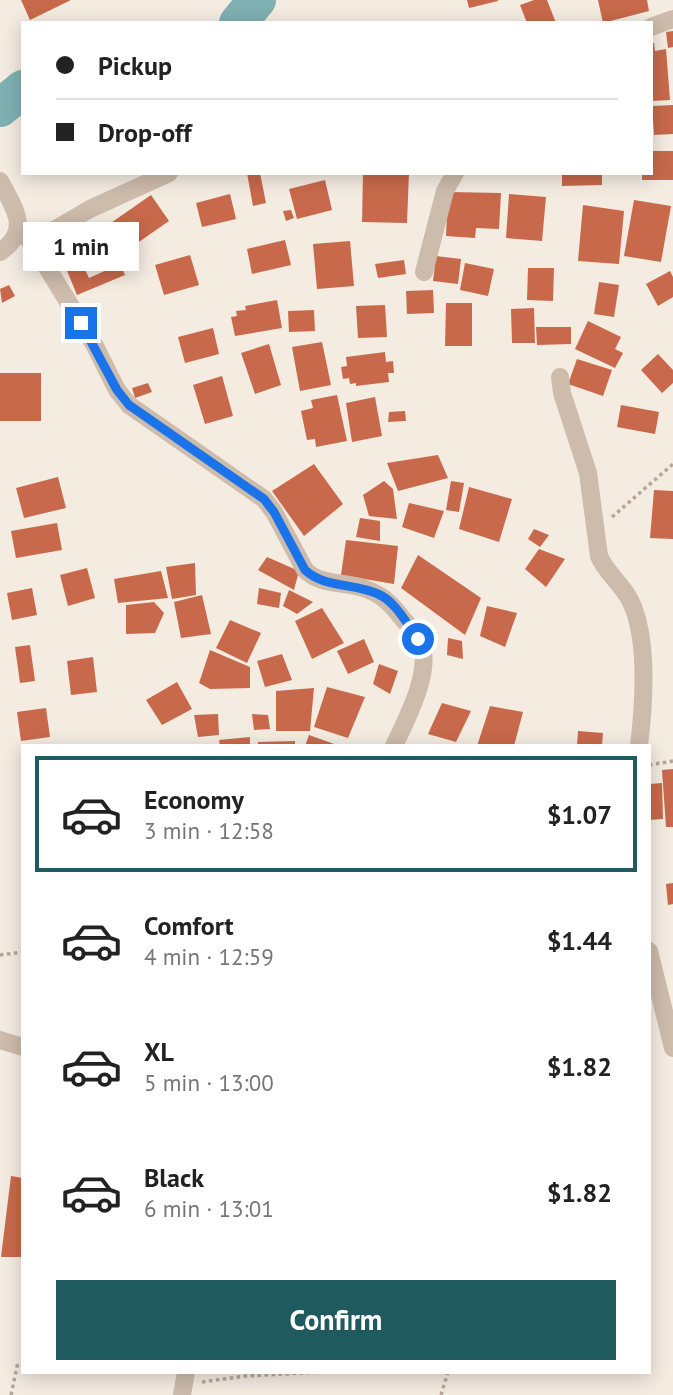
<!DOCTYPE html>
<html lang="en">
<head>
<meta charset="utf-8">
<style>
  body { margin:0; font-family:"PT Sans",sans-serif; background:#f6f6f6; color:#222; height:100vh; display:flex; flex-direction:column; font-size:26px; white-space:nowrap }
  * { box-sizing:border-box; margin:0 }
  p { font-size:23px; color:#767676 }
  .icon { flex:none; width:38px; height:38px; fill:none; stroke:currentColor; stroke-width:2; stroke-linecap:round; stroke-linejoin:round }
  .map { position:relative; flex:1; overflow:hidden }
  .side { position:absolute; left:21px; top:744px; width:630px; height:630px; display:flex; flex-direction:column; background:#fff; border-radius:0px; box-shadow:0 4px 18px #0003 }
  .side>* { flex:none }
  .banner { position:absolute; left:21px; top:21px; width:632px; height:154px; border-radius:0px; box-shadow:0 4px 18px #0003; display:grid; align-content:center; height:154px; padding:0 35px; background:#fff }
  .end { position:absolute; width:32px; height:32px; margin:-16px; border:9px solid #1a73e8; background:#fff; box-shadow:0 0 0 4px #fff }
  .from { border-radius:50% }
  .bubble { position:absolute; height:49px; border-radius:0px; background:#fff; box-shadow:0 4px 18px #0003; font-size:23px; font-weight:800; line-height:49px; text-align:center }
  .banner b { display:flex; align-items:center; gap:24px; height:66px; font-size:26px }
  .banner b+b { border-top:2px solid #e0e0e0 }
  .banner i { width:18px; height:18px; background:#222 }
  ul { padding:12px 0 0; list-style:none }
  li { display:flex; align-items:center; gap:21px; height:116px; margin:0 14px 10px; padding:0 21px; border:4px solid transparent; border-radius:0px }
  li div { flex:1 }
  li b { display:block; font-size:26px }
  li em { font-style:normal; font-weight:800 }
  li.active { border-color:#1f5a5e }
  li>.icon { width:63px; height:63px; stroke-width:1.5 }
  .primary-button { display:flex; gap:14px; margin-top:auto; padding:14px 35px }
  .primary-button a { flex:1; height:80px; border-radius:0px; background:#1f5a5e; color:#fff; font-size:28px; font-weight:800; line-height:80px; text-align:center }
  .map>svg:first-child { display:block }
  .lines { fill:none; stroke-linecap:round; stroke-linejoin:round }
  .river { stroke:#7fb0b2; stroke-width:38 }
  .building { fill:#c8694b }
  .path { stroke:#b9a596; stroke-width:3.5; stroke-dasharray:3.5 3.5; stroke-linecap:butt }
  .street { stroke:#cdbbac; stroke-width:18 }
  .route { stroke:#1a73e8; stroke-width:9 }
</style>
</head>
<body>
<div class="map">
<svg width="673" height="1395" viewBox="0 0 673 1395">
  <rect width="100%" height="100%" fill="#f4ebe1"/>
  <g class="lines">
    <path class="river" d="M 238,23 L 257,0
      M 0,108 L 23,89"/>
  </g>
  <path class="building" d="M 21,0 L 71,0 L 30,20 Z
    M 467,0 L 498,0 L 498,1 L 469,8 Z
    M 534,0 L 547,0 L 556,23 L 527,23 L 520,5 Z
    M 598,0 L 647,0 L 649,11 L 603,23 Z
    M 673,31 L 673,47 L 668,48 L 666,32 Z
    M 651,43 L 654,43 L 655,51 L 666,49 L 670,100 L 651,101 Z
    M 673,105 L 673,134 L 654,135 L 652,106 Z
    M 651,151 L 673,151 L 673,180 L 642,180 L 642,173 L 651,173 Z
    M 247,173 L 260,173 L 266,203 L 253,206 Z
    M 363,173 L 409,173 L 407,223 L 362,222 Z
    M 562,173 L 602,173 L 602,185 L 562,186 Z
    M 325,180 L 332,210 L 297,219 L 289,189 Z
    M 448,192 L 501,193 L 499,229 L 476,228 L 475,238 L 446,236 Z
    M 230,194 L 236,219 L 202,227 L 196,203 Z
    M 509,194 L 546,197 L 542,241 L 506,238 Z
    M 151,195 L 169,221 L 123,253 L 105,227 Z
    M 634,200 L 671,206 L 661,262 L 624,256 Z
    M 583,205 L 624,211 L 619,264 L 578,261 Z
    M 291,210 L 294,218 L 286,221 L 283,211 Z
    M 70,238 L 89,278 L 120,264 L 125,275 L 77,295 L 56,244 Z
    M 285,240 L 291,265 L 252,274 L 247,249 Z
    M 350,241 L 354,286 L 317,289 L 313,244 Z
    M 190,255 L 199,285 L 164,295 L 155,265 Z
    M 436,256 L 461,259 L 458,284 L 433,281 Z
    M 404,260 L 406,274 L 378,278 L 375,264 Z
    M 465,263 L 494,269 L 488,296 L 460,290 Z
    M 528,268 L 554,268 L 553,301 L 527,300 Z
    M 670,271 L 673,277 L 673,297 L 658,306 L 646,284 Z
    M 599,282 L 619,285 L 614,317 L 594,314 Z
    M 9,285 L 15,296 L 2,303 L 0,289 Z
    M 433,290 L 434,313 L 407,314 L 406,291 Z
    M 277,300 L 282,328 L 235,336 L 231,317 L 237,316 L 236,311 L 246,310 L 245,306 Z
    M 446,303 L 472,303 L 472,346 L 445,346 Z
    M 385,305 L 387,337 L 358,338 L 356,306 Z
    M 534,308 L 535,343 L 512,343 L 511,309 Z
    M 314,310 L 315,331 L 289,332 L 288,311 Z
    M 588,321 L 621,337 L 615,349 L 623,353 L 615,368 L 575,349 Z
    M 536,327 L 571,327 L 571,344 L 537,345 Z
    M 213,328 L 219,354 L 185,363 L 178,337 Z
    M 322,342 L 331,385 L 300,391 L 292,347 Z
    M 269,344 L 281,385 L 255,394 L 241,353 Z
    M 385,352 L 386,362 L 393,361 L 394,373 L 388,373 L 389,382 L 356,386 L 356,383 L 350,384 L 349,378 L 343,379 L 341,367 L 347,366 L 346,357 Z
    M 658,354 L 673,370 L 673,383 L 662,393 L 641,370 Z
    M 577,359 L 612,370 L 603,396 L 568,384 Z
    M 0,373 L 41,373 L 41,421 L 0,421 Z
    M 222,376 L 233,416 L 205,424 L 193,385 Z
    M 148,383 L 152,392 L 135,398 L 132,388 Z
    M 337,395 L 347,441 L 316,447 L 315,439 L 307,440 L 301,411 L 313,408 L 311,400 Z
    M 375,397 L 382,436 L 352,442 L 346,403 Z
    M 621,405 L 659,412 L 655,434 L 617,427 Z
    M 405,411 L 406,421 L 388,422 L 389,412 Z
    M 438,455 L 448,478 L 398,491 L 387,463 Z
    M 314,464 L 343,504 L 304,536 L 272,491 Z
    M 58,477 L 66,508 L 24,518 L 16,488 Z
    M 384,481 L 393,489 L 397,519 L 369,516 L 363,495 Z
    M 451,481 L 464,483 L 459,512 L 446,510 Z
    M 469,487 L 512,499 L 499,542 L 459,529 Z
    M 654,490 L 673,491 L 673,539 L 650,538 Z
    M 409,503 L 444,511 L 434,538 L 402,527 Z
    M 360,518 L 380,521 L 380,541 L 356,537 Z
    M 57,523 L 62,550 L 16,558 L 11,531 Z
    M 534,529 L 549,535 L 540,547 L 528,539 Z
    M 346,540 L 398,546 L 394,584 L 341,575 Z
    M 539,549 L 565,559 L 546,587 L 525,569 Z
    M 418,555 L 481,598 L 465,635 L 401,588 Z
    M 267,557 L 299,571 L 294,590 L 258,570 Z
    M 195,563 L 196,595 L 172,599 L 166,567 Z
    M 87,568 L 95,598 L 68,606 L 60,575 Z
    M 161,571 L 168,598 L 118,603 L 114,579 Z
    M 32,588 L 37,615 L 12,620 L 7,593 Z
    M 259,588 L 281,593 L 279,608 L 257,604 Z
    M 289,590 L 313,602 L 297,614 L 283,606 Z
    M 202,595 L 211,634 L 181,638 L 174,602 Z
    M 154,602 L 164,613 L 155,633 L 126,634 L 126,605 Z
    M 487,606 L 517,613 L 505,647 L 480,636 Z
    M 322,608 L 344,643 L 312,659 L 295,621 Z
    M 230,620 L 261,633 L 247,663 L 216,648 Z
    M 448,638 L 462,641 L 463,659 L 447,655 Z
    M 364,639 L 374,662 L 348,674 L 337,651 Z
    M 30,645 L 35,681 L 20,683 L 15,647 Z
    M 210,650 L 250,667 L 250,688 L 210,689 L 199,683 Z
    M 282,654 L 292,680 L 265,687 L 257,661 Z
    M 93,657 L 97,692 L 71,695 L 67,661 Z
    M 379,664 L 398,671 L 390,694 L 373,684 Z
    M 177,682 L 192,709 L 162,725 L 146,700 Z
    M 327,687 L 365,697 L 348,738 L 314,727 Z
    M 314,688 L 310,731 L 276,731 L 276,691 Z
    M 442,703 L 471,711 L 456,742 L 428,734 Z
    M 490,706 L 523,712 L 514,746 L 477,746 Z
    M 46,708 L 50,737 L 21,741 L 17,712 Z
    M 218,714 L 219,735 L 198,737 L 194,715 Z
    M 252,714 L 268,715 L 270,729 L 254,730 Z
    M 578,731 L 603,733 L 602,746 L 577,746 Z
    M 309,735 L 337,745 L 337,746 L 305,746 Z
    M 250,737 L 250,746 L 220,746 L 219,740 Z
    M 295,741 L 295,746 L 258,746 L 258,742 Z
    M 673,769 L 673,827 L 666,827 L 662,770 Z
    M 662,783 L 663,819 L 649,820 L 649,784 Z
    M 673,883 L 673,904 L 668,905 L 666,884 Z
    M 11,1176 L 23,1178 L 23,1257 L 1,1257 Z"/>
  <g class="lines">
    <path class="path" d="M 612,517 L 673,464
      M 649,765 L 673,761
      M 0,955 L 23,952
      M 369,1372 L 396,1372
      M 202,1382 L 246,1376 L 321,1372
      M 11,1395 L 18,1362
      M 441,1395 L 448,1372"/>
    <path class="street" d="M 651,27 L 673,19
      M 0,181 C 14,208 32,230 0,252
      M 19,229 L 32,243 L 94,344 L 117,390 L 129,405 L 264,499 L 274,512 L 305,570 C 320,585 341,582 360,587 C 380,593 390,602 402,618 C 409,626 417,634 421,644 C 432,672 406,720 394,746
      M 32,243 L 90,209 L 169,173
      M 424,272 L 445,191 L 455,173
      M 560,377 L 562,393 L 588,473 L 599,556 C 606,573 622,584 630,600 C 649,638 644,704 639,746
      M 649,951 L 673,1048
      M 0,1040 L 23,1047
      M 182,1395 L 186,1372"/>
  </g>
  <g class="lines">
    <path class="route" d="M 81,323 L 117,390 L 129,405 L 264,499 L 274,512 L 305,570 C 324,588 355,583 378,594 C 395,601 407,624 418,639"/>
  </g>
</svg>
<i class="end from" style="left:418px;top:639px"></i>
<i class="end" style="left:81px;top:323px"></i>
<div class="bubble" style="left:23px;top:222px;width:116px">1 min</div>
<div class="banner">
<b><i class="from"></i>Pickup</b>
<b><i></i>Drop-off</b>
</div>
<section class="side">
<ul>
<li class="active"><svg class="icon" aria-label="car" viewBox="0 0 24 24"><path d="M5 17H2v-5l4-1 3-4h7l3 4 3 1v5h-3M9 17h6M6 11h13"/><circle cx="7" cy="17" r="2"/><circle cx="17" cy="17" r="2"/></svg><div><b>Economy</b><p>3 min · 12:58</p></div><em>$1.07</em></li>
<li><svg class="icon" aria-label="car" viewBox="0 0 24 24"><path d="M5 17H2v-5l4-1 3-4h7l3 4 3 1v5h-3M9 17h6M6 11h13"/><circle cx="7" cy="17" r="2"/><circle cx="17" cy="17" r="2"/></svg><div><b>Comfort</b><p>4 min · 12:59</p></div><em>$1.44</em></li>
<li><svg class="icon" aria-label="car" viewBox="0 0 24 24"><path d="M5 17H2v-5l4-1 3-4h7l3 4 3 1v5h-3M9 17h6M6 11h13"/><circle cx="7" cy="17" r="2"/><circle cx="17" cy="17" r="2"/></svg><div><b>XL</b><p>5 min · 13:00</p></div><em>$1.82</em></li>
<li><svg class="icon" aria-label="car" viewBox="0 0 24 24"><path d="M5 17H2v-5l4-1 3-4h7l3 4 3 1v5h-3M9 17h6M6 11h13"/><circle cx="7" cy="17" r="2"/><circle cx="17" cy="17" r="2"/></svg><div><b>Black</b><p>6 min · 13:01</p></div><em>$1.82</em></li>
</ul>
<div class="primary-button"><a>Confirm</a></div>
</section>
</div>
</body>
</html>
